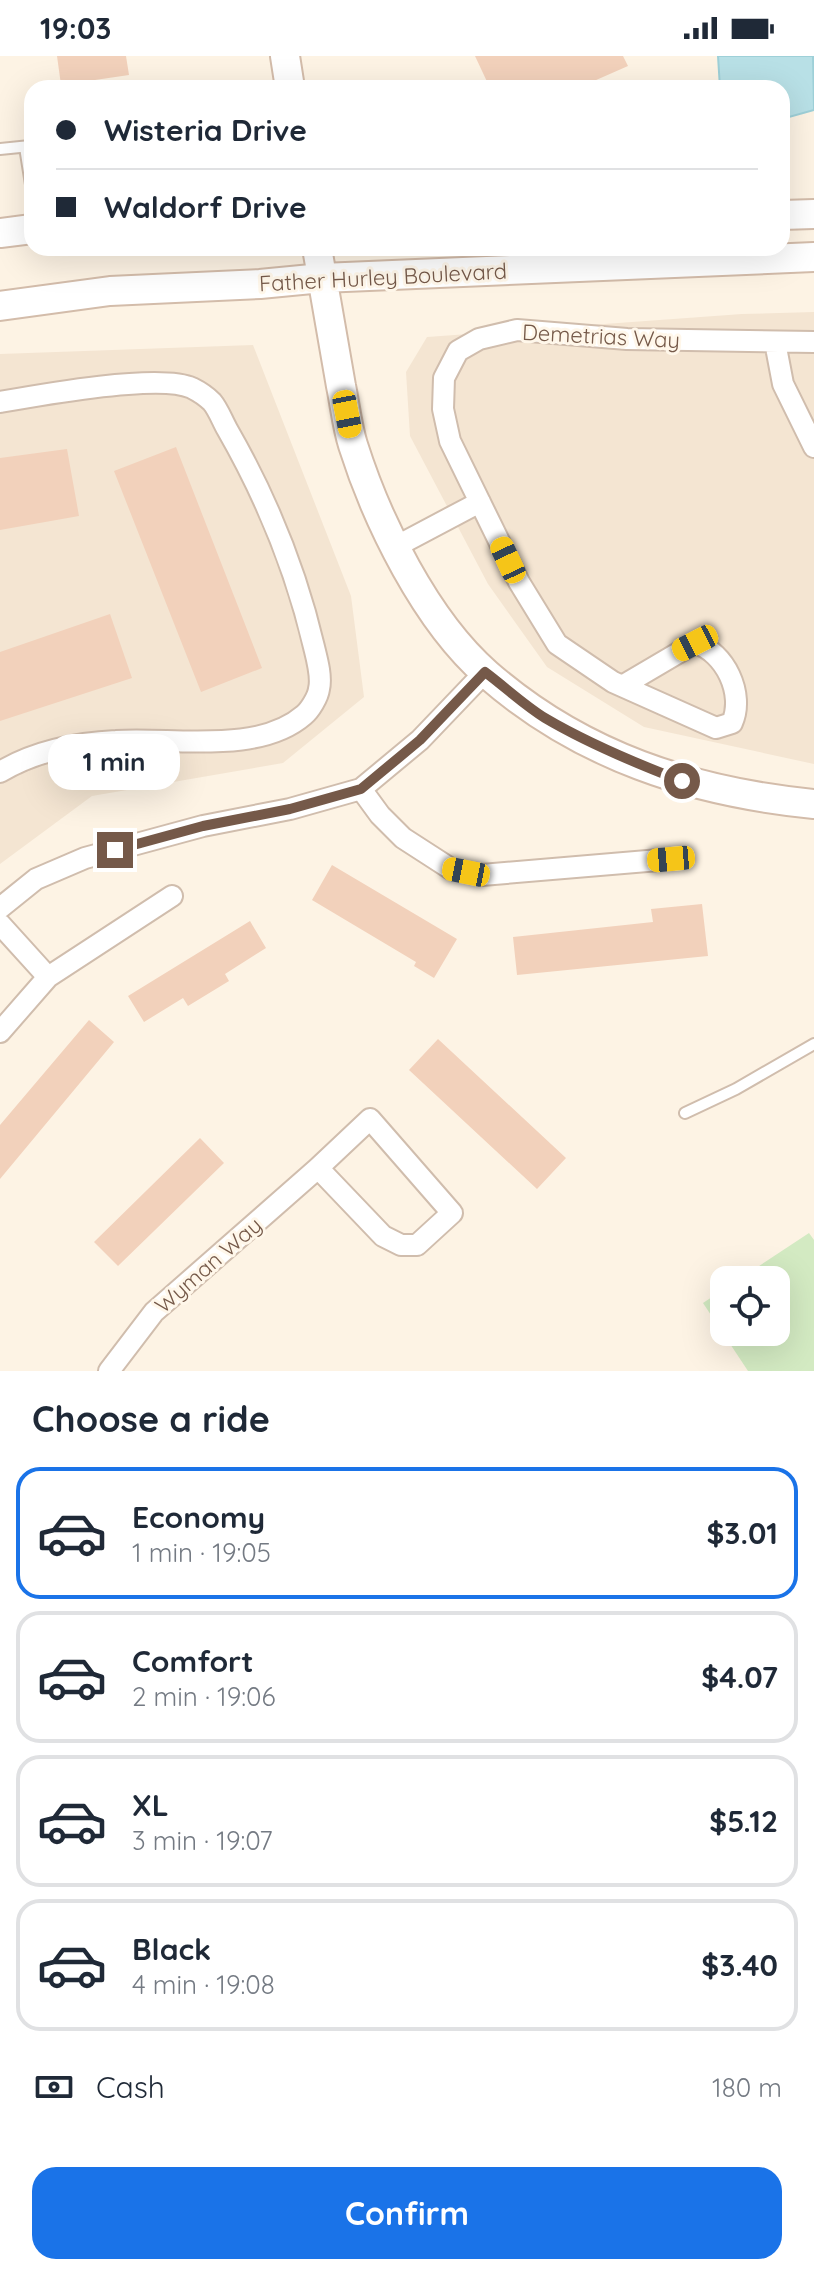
<!DOCTYPE html>
<html lang="en">
<head>
<meta charset="utf-8">
<style>
  body { margin:0; font-family:Quicksand,sans-serif; background:#f6f6f7; color:#1f2937; height:100vh; display:flex; flex-direction:column; font-size:30px; white-space:nowrap }
  * { box-sizing:border-box; margin:0 }
  p { font-size:26px; color:#747a83 }
  .icon { flex:none; width:44px; height:44px; fill:none; stroke:currentColor; stroke-width:2; stroke-linecap:round; stroke-linejoin:round }
  .map { position:relative; height:1315px; overflow:hidden }
  .drawer { display:flex; flex-direction:column; background:#fff; flex:1 }
  .drawer>* { flex:none }
  .banner { position:absolute; left:24px; top:24px; width:766px; height:176px; border-radius:24px; box-shadow:0 8px 32px #0002; display:grid; align-content:center; height:176px; padding:0 32px; background:#fff }
  .tools { position:absolute; left:710px; top:1210px; display:grid; gap:16px }
  .tools a { display:grid; place-items:center; width:80px; height:80px; border-radius:16px; background:#fff; box-shadow:0 8px 32px #0002; font-size:40px }
  .end { position:absolute; width:36px; height:36px; margin:-18px; border:10px solid #755949; background:#fff; box-shadow:0 0 0 4px #fff }
  .from { border-radius:50% }
  .bubble { position:absolute; height:56px; border-radius:24px; background:#fff; box-shadow:0 8px 32px #0002; font-size:26px; font-weight:700; line-height:56px; text-align:center }
  .car { position:absolute; width:24px; height:48px; margin:-24px -12px; border-radius:10px; box-shadow:0 0 6px 2px #0007; background:linear-gradient(#f5c518 24%,#345 0 40%,#f5c518 0 76%,#345 0 86%,#f5c518 0) }
  .banner b { display:flex; align-items:center; gap:28px; height:76px; font-size:30px }
  .banner b+b { border-top:2px solid #e0e1e3 }
  .banner i { width:20px; height:20px; background:#1f2937 }
  ul { padding:0; list-style:none }
  li { display:flex; align-items:center; gap:24px; height:132px; margin:0 16px 12px; padding:0 16px; border:4px solid #e0e1e3; border-radius:24px }
  li div { flex:1 }
  li b { display:block; font-size:30px }
  li em { font-style:normal; font-weight:700 }
  li.on { border-color:#1a73e8 }
  li>.icon { width:72px; height:72px; stroke-width:1.5 }
  h2 { padding:0 32px; font-size:36px; line-height:96px }
  .pay { display:flex; align-items:center; gap:20px; height:88px; padding:0 32px; font-size:30px }
  .pay p { margin-inline-start:auto }
  .primary-button { display:flex; gap:16px; margin-top:auto; padding:16px 32px }
  .primary-button a { flex:1; height:92px; border-radius:24px; background:#1a73e8; color:#fff; font-size:32px; font-weight:700; line-height:92px; text-align:center }
  .status { display:flex; justify-content:space-between; align-items:center; height:56px; padding:0 40px; background:#fff; direction:ltr }
  .status svg { height:22px; fill:currentColor }
  .map>svg:first-child { display:block }
  .residential { fill:#f4e5d2 }
  .green { fill:#d3eac2 }
  .water { fill:#b8e0e6; stroke:#9ed0d8; stroke-width:2 }
  .building { fill:#f2d1bb }
  .lines { fill:none; stroke-linecap:round; stroke-linejoin:round }
  .lane-casing { stroke:#d0bdad; stroke-width:14 }
  .street-casing { stroke:#d0bdad; stroke-width:24 }
  .secondary-casing { stroke:#d3bcaa; stroke-width:32 }
  .lane { stroke:#fff; stroke-width:10 }
  .street { stroke:#fff; stroke-width:20 }
  .secondary { stroke:#fff; stroke-width:28 }
  .route { stroke:#755949; stroke-width:10 }
  .labels { text-anchor:middle; stroke-width:6; stroke-linejoin:round; paint-order:stroke }
  .street-label { font-size:22px; fill:#755949; stroke:#fff7ea }
</style>
</head>
<body>
<div class="status"><b>19:03</b><svg viewBox="0 0 49 12"><path d="M0 12V9h3v3zM5 12V6h3v6zM10 12V3h3v9zM15 12V0h3v12zM26 1h20v11H26zM47 4h2v5h-2z"/></svg></div>
<div class="map">
<svg width="814" height="1315" viewBox="0 0 814 1315">
  <rect width="100%" height="100%" fill="#fdf3e4"/>
  <path class="residential" d="M 814,256 L 814,708 L 644,671 L 547,611 L 488,528 L 410,380 L 406,316 L 427,281 L 742,258 Z
    M 253,289 L 351,540 L 364,641 L 283,707 L 92,740 L 0,808 L 0,298 Z"/>
  <path class="green" d="M 809,1177 L 814,1184 L 814,1315 L 748,1315 L 703,1247 L 724,1233 L 724,1276 L 776,1276 L 776,1224 L 738,1224 Z"/>
  <path class="water" d="M 718,0 L 813,0 L 814,54 L 782,63 L 782,32 L 720,32 Z"/>
  <path class="building" d="M 57,0 L 126,0 L 129,19 L 61,29 Z
    M 475,0 L 623,0 L 628,10 L 578,32 L 490,32 Z
    M 176,391 L 262,612 L 201,636 L 114,415 Z
    M 67,393 L 79,460 L 0,474 L 0,402 Z
    M 110,558 L 132,622 L 0,665 L 0,596 Z
    M 332,809 L 457,883 L 434,922 L 414,910 L 416,906 L 312,844 Z
    M 702,848 L 708,900 L 517,919 L 513,881 L 653,866 L 651,853 Z
    M 250,865 L 266,892 L 225,918 L 229,925 L 188,950 L 183,942 L 144,966 L 128,940 Z
    M 89,964 L 114,986 L 0,1123 L 0,1069 Z
    M 438,983 L 566,1102 L 537,1133 L 409,1014 Z
    M 200,1082 L 224,1107 L 118,1210 L 94,1186 Z"/>
  <g class="lines">
    <defs>
      <path id="lane" d="M 25,91 L 32,135
        M 0,93 L 30,90
        M 685,1057 L 736,1033 L 814,988"/>
      <path id="street" d="M 775,286 L 783,328 L 814,391
        M 0,346 C 39,339 160,317 192,332 C 198,335 207,341 212,346 C 218,353 222,364 227,373 C 266,441 296,514 314,591 C 317,603 322,621 319,633 C 318,641 310,654 304,659 C 258,699 172,681 116,685 C 75,687 35,695 0,716
        M 395,491 L 480,446
        M 622,630 L 695,587 C 725,596 745,638 732,667 L 716,672 L 613,626 L 557,588 L 519,526 L 450,385 L 443,353 L 444,322 L 458,295 L 479,283 L 517,274 L 627,283 L 814,286
        M 361,733 L 380,759 L 403,782 L 451,813 L 482,819 L 671,803
        M 0,852 L 36,823 L 85,802 L 203,770 L 290,753 L 361,733 L 420,684 L 485,616
        M 0,868 L 48,921
        M 0,976 L 48,921 L 172,840
        M 109,1315 L 154,1256 L 318,1112 L 370,1063 L 452,1157 L 417,1189 L 401,1189 L 383,1180 L 318,1112"/>
      <path id="secondary" d="M 285,0 L 290,32
        M 782,159 L 814,158
        M 0,177 L 32,173
        M 317,192 C 325,238 333,284 341,330 C 345,349 347,370 353,389 C 377,465 426,565 487,618 C 581,700 692,736 814,748
        M 0,250 L 110,235 L 260,228 L 322,222 L 814,201"/>
    </defs>
    <use href="#lane" class="lane-casing"/>
    <use href="#street" class="street-casing"/>
    <use href="#secondary" class="secondary-casing"/>
    <use href="#lane" class="lane"/>
    <use href="#street" class="street"/>
    <use href="#secondary" class="secondary"/>
  </g>
  <g class="lines">
    <path class="route" d="M 115,794 L 203,770 L 290,753 L 361,733 L 420,684 L 485,616 C 505,631 524,649 545,662 C 589,688 635,707 682,725"/>
  </g>
  <g class="labels">
    <g class="street-label">
      <text transform="translate(383 221) rotate(-3)" y="8">Father Hurley Boulevard</text>
      <text transform="translate(601 280) rotate(3)" y="8">Demetrias Way</text>
      <text transform="translate(208 1209) rotate(-41)" y="8">Wyman Way</text>
    </g>
  </g>
</svg>
<div class="tools">
<a><svg class="icon" aria-label="locate" viewBox="0 0 24 24"><circle cx="12" cy="12" r="6"/><path d="M12 2v4M12 18v4M2 12h4M18 12h4"/></svg></a>
</div>
<i class="end from" style="left:682px;top:725px"></i>
<i class="end" style="left:115px;top:794px"></i>
<div class="bubble" style="left:48px;top:678px;width:132px">1 min</div>
<i class="car" style="left:347px;top:358px;rotate:169deg"></i>
<i class="car" style="left:508px;top:504px;rotate:335deg"></i>
<i class="car" style="left:695px;top:587px;rotate:243deg"></i>
<i class="car" style="left:671px;top:803px;rotate:265deg"></i>
<i class="car" style="left:466px;top:816px;rotate:281deg"></i>
<div class="banner">
<b><i class="from"></i>Wisteria Drive</b>
<b><i></i>Waldorf Drive</b>
</div>
</div>
<section class="drawer">
<h2>Choose a ride</h2>
<ul>
<li class="on"><svg class="icon" aria-label="car" viewBox="0 0 24 24"><path d="M5 17H2v-5l4-1 3-4h7l3 4 3 1v5h-3M9 17h6M6 11h13"/><circle cx="7" cy="17" r="2"/><circle cx="17" cy="17" r="2"/></svg><div><b>Economy</b><p>1 min · 19:05</p></div><em>$3.01</em></li>
<li><svg class="icon" aria-label="car" viewBox="0 0 24 24"><path d="M5 17H2v-5l4-1 3-4h7l3 4 3 1v5h-3M9 17h6M6 11h13"/><circle cx="7" cy="17" r="2"/><circle cx="17" cy="17" r="2"/></svg><div><b>Comfort</b><p>2 min · 19:06</p></div><em>$4.07</em></li>
<li><svg class="icon" aria-label="car" viewBox="0 0 24 24"><path d="M5 17H2v-5l4-1 3-4h7l3 4 3 1v5h-3M9 17h6M6 11h13"/><circle cx="7" cy="17" r="2"/><circle cx="17" cy="17" r="2"/></svg><div><b>XL</b><p>3 min · 19:07</p></div><em>$5.12</em></li>
<li><svg class="icon" aria-label="car" viewBox="0 0 24 24"><path d="M5 17H2v-5l4-1 3-4h7l3 4 3 1v5h-3M9 17h6M6 11h13"/><circle cx="7" cy="17" r="2"/><circle cx="17" cy="17" r="2"/></svg><div><b>Black</b><p>4 min · 19:08</p></div><em>$3.40</em></li>
</ul>
<div class="pay"><svg class="icon" aria-label="cash" viewBox="0 0 24 24"><path d="M3 7h18v10H3z"/><circle cx="12" cy="12" r="2"/></svg>Cash<p>180 m</p></div>
<div class="primary-button"><a>Confirm</a></div>
</section>
</body>
</html>
